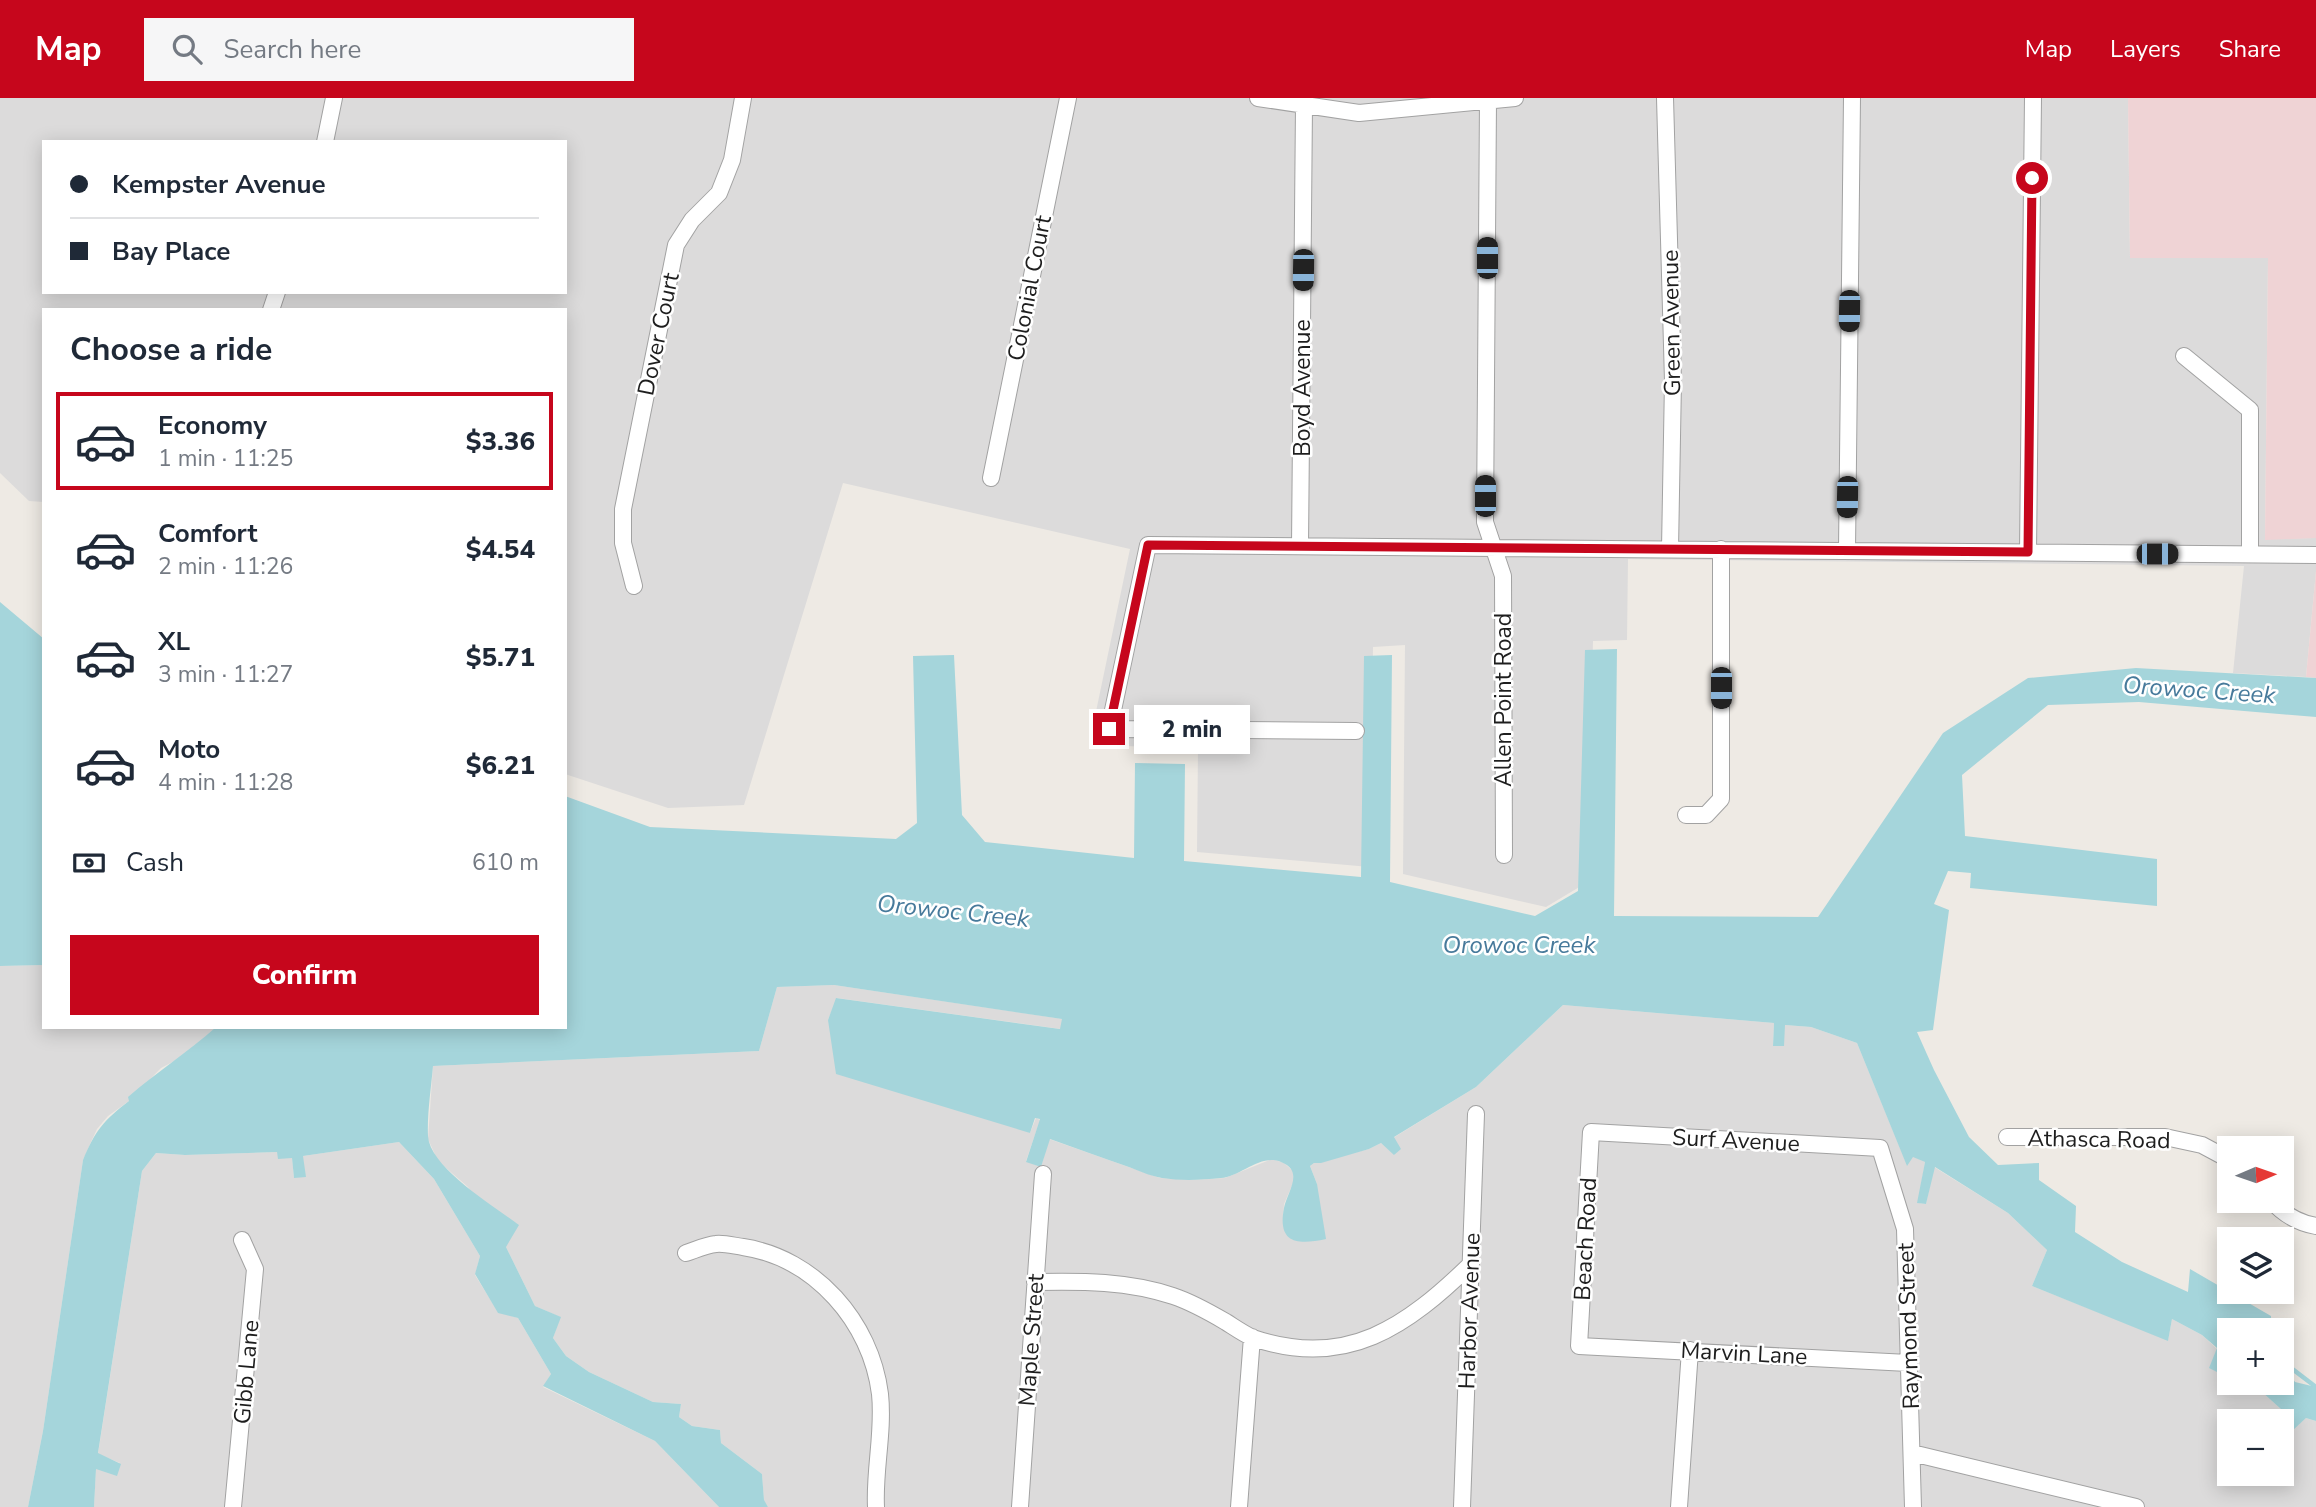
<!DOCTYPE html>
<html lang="en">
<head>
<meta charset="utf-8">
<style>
  body { margin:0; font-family:"Nunito Sans",sans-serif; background:#f6f6f7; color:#1f2937; height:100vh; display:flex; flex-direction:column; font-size:26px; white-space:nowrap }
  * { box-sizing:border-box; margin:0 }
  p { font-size:23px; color:#747a83 }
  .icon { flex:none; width:38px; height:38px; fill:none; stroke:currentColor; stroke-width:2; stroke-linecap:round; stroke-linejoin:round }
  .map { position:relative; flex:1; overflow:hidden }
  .panel { position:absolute; left:42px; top:210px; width:525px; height:721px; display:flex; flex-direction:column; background:#fff; border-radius:0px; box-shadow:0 4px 18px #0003 }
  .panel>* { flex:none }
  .banner { position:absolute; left:42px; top:42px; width:525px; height:154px; border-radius:0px; box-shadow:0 4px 18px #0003; display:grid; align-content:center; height:154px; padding:0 28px; background:#fff }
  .needle { width:46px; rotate:88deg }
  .fabs { position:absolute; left:2217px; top:1038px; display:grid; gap:14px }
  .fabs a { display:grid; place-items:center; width:77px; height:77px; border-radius:0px; background:#fff; box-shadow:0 4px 18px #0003; font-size:35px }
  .end { position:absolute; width:32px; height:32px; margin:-16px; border:9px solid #c6061c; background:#fff; box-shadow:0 0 0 4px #fff }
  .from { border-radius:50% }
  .bubble { position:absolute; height:49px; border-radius:0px; background:#fff; box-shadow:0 4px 18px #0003; font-size:23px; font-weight:800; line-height:49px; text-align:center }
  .car { position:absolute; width:21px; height:42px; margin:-21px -10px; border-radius:9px; box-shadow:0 0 5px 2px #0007; background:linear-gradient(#222 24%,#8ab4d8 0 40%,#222 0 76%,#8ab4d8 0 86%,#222 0) }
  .banner b { display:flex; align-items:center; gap:24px; height:66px; font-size:26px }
  .banner b+b { border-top:2px solid #e0e1e3 }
  .banner i { width:18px; height:18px; background:#1f2937 }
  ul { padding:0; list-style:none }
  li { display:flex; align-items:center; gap:21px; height:98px; margin:0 14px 10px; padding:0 14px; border:4px solid transparent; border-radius:0px }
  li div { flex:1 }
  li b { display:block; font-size:26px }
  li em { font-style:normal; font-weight:800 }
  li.on { border-color:#c6061c }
  li>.icon { width:63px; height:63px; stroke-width:1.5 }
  h2 { padding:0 28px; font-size:32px; line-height:84px }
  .pay { display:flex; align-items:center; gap:18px; height:77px; padding:0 28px; font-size:26px }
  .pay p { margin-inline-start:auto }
  .primary-button { display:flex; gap:14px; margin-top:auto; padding:14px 28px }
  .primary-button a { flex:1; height:80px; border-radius:0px; background:#c6061c; color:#fff; font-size:28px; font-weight:800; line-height:80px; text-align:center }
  header { display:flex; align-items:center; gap:42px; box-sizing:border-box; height:98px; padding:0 35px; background:#c6061c; color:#fff }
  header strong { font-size:33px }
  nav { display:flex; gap:38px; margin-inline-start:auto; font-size:24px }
  .search { width:490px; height:63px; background:#f6f6f7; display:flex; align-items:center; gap:18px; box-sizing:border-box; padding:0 24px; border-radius:0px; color:#747a83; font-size:26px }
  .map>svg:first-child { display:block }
  .residential { fill:#dcdbdb; fill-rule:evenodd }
  .commercial { fill:#efd3d5 }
  .water { fill:#a5d5db }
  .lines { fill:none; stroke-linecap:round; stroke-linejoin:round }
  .stream { stroke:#a5d5db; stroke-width:4.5 }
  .street-casing { stroke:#a2a2a2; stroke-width:18 }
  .street { stroke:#fff; stroke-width:16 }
  .route { stroke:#c6061c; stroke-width:9 }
  .labels { text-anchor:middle; stroke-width:5; stroke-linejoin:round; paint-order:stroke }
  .street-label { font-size:23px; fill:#1e1e1e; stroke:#fff }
  .water-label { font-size:24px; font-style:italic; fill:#477a9b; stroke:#fff }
</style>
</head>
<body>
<header>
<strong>Map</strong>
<div class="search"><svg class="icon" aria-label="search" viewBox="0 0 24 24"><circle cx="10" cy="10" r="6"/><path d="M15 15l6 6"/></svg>Search here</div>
<nav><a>Map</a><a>Layers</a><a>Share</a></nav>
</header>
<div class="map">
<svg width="2316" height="1409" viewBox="0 0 2316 1409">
  <rect width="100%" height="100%" fill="#eeeae4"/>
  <path class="residential" d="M 0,0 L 2128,0 L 2130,160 L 2268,160 L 2265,441 L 2316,440 L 2316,473 L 2306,579 L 2233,575 L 2244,468 L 1628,461 L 1627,542 L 1593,543 L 1586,785 L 1546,809 L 1403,776 L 1405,547 L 1373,549 L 1370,769 L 1197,754 L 1198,650 L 1089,647 L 1130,451 L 843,385 L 744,707 L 668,710 L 565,676 L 565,212 L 44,212 L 44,404 L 29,403 L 0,375 ZM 44,44 L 565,44 L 565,194 L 44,194 Z
    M 44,867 L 44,929 L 216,929 L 184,958 L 161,970 L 129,1003 L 108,1018 L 97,1031 L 91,1044 L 83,1062 L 43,1333 L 28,1409 L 0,1409 L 0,868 Z
    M 834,887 L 1063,921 L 1061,931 L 837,900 L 828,922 L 1030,1035 L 1036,1020 L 1040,1022 L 1026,1063 L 1041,1069 L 1049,1041 L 1160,1080 L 1193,1082 L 1225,1080 L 1272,1061 L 1284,1065 L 1293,1073 L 1294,1083 L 1284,1106 L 1283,1122 L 1317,1086 L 1310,1068 L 1314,1065 L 1369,1051 L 1381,1045 L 1395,1057 L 1393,1040 L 1476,989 L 1563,907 L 1774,925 L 1773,948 L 1785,927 L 1811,929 L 1857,945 L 1907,1067 L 1913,1058 L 1925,1064 L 1918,1105 L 1926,1106 L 1934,1069 L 2008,1115 L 2047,1152 L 2032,1188 L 2168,1242 L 2172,1221 L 2202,1237 L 2217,1251 L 2210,1270 L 2229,1279 L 2230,1284 L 2252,1285 L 2282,1312 L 2280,1323 L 2230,1323 L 2230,1376 L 2282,1376 L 2282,1332 L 2292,1332 L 2306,1320 L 2316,1323 L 2316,1409 L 768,1409 L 764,1403 L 762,1376 L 721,1345 L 720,1332 L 692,1328 L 679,1319 L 681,1306 L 653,1304 L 589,1274 L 566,1258 L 553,1240 L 560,1219 L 535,1208 L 506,1149 L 468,1089 L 438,1063 L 428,1041 L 433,968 L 759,953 L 777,889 Z
    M 399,1044 L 434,1081 L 480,1158 L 475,1177 L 498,1214 L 518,1220 L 551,1276 L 543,1289 L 655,1343 L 719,1409 L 94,1409 L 96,1370 L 120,1365 L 98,1356 L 142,1073 L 156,1055 L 185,1057 L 277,1054 L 292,1059 L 294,1080 L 303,1058 Z"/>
  <path class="commercial" d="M 2128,0 L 2316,0 L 2316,440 L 2265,442 L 2268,160 L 2130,160 Z
    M 2316,473 L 2316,580 L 2306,579 Z"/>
  <path class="water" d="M 0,504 L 44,541 L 44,867 L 0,868 Z
    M 1617,551 L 1614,818 L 1818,819 L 1943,635 L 2028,580 L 2136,570 L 2316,580 L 2316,619 L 2139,604 L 2048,607 L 1962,677 L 1965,738 L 2157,761 L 2157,808 L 1970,790 L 1971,775 L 1948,773 L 1934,806 L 1949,812 L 1933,932 L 1917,934 L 1934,972 L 1969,1039 L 1998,1067 L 2039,1065 L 2039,1082 L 2076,1108 L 2075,1134 L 2122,1164 L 2188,1194 L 2190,1171 L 2271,1218 L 2271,1232 L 2230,1232 L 2229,1280 L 2209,1270 L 2217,1250 L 2202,1237 L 2172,1221 L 2168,1243 L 2032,1188 L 2047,1152 L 2008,1115 L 1935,1069 L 1926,1106 L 1917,1105 L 1925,1064 L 1913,1059 L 1907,1068 L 1857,945 L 1811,929 L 1785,927 L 1784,948 L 1773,948 L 1774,925 L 1563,907 L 1476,989 L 1394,1039 L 1401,1051 L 1394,1057 L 1381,1045 L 1369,1051 L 1321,1065 L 1314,1065 L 1310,1068 L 1317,1086 L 1326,1141 C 1298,1147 1277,1146 1284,1110 C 1287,1094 1305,1073 1281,1064 C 1261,1055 1240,1079 1221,1080 C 1202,1082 1181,1083 1162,1080 C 1150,1078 1137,1072 1126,1068 C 1100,1059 1075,1050 1050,1041 L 1041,1069 L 1026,1064 L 1040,1021 L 1035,1020 L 1030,1035 L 836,976 L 828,922 L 836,900 L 1060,931 L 1062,921 L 834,887 L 777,889 L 759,953 L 433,968 C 431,991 427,1016 428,1038 C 430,1070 494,1108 519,1127 L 506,1149 L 535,1208 L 561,1219 L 553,1240 L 566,1258 L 589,1274 L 653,1304 L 681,1306 L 679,1319 L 692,1328 L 720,1332 L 721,1345 L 762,1376 L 764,1402 L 768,1409 L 719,1409 L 655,1343 L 543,1288 L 551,1276 L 518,1220 L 498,1215 L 475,1176 L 480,1158 L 434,1081 L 399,1044 L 303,1058 L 306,1079 L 294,1080 L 292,1060 L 278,1061 L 277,1054 L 185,1057 L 156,1055 L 142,1073 L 98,1355 L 121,1366 L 117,1378 L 96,1371 L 94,1409 L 28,1409 L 43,1333 L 83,1062 C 95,1033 104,1022 129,1003 L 128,999 C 157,974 188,954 216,929 L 565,929 L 565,698 L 650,729 L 896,741 L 917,725 L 913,558 L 954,557 L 962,717 L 985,744 L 1134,760 L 1135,665 L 1185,666 L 1184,763 L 1361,779 L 1364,558 L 1392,557 L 1390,784 L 1535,818 L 1578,793 L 1585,552 Z
    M 2282,1265 L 2295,1284 L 2316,1289 L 2316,1323 L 2306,1320 L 2292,1333 L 2282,1332 L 2282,1312 L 2252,1285 L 2282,1284 Z"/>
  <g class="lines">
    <path class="stream" d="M 2282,1263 L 2316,1289"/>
    <defs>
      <path id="street" d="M 1258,0 L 1359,15 L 1515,0
        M 1665,0 L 1673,283 L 1670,451
        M 1488,2 L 1485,424 L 1503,478 L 1504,757
        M 325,44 L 334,0
        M 271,212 L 277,194
        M 2184,258 L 2250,312 L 2250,456
        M 991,380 L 1068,0
        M 1300,448 L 1304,7
        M 1847,452 L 1852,0
        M 2028,454 L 2033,0
        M 634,488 L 623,445 L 623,411 L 676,147 L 692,122 L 719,95 L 732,62 L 743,0
        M 1356,633 L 1109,631 L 1148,447 L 2316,457
        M 1686,717 L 1706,717 L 1721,701 L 1721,451
        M 2007,1039 L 2165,1039 L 2202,1047 L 2230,1062
        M 2271,1102 C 2283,1116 2299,1125 2316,1128
        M 686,1155 C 695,1152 706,1147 716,1146 C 724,1145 735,1148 743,1149 C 815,1160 871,1224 880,1296 C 884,1334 874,1372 876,1409
        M 1035,1184 C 1082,1183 1128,1183 1173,1198 C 1191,1204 1209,1214 1226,1224 C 1234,1229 1244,1236 1253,1240 C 1347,1272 1407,1228 1471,1166
        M 1908,1265 L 1579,1248 L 1591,1034 L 1880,1050 L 1905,1131 L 1913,1409
        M 1912,1355 L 2136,1409
        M 233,1409 L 255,1171 L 242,1142
        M 1020,1409 L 1043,1076
        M 1239,1409 L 1252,1239
        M 1462,1409 L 1476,1016
        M 1679,1409 L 1690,1252"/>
    </defs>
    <use href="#street" class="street-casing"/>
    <use href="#street" class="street"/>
  </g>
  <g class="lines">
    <path class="route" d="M 1109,631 L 1148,447 L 2028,454 L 2032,80"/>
  </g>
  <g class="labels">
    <g class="street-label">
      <text transform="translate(1029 190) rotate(-79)" y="8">Colonial Court</text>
      <text transform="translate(1671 225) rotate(-91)" y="8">Green Avenue</text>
      <text transform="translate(658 236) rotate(-78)" y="8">Dover Court</text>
      <text transform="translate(1302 290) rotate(-90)" y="8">Boyd Avenue</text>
      <text transform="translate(1503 602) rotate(-90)" y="8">Allen Point Road</text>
      <text transform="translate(2099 1041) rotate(1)" y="8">Athasca Road</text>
      <text transform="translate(1736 1042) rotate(3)" y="8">Surf Avenue</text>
      <text transform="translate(1585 1141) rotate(-87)" y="8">Beach Road</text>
      <text transform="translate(1469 1213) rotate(-88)" y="8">Harbor Avenue</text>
      <text transform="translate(1908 1228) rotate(-92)" y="8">Raymond Street</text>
      <text transform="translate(1031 1242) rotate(-86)" y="8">Maple Street</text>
      <text transform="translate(1744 1255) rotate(3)" y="8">Marvin Lane</text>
      <text transform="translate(246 1274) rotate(-85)" y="8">Gibb Lane</text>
    </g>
    <g class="water-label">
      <text transform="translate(2199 592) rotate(4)" y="8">Orowoc Creek</text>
      <text transform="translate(953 813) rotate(6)" y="8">Orowoc Creek</text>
      <text x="1519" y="855">Orowoc Creek</text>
    </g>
  </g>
</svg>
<div class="fabs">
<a><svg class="needle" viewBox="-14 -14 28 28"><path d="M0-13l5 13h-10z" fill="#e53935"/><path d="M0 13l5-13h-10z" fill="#747a83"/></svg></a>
<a><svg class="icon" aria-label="layers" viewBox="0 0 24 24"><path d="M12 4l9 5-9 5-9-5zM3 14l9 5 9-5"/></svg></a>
<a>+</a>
<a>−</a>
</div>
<i class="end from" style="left:2032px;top:80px"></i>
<i class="end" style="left:1109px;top:631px"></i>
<div class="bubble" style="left:1134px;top:607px;width:116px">2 min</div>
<i class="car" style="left:1487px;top:160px;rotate:0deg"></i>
<i class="car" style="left:1303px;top:172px;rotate:181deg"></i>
<i class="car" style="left:1849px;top:213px;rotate:181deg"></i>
<i class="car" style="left:1485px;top:398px;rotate:0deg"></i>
<i class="car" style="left:1847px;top:399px;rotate:181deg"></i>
<i class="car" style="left:2157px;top:456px;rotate:90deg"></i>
<i class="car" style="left:1721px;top:590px;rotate:180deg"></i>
<div class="banner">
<b><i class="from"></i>Kempster Avenue</b>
<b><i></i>Bay Place</b>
</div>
<section class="panel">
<h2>Choose a ride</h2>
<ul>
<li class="on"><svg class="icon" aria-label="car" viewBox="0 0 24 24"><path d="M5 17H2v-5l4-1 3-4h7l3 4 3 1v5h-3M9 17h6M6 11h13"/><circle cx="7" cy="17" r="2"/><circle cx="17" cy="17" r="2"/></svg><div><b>Economy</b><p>1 min · 11:25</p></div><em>$3.36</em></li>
<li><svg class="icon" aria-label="car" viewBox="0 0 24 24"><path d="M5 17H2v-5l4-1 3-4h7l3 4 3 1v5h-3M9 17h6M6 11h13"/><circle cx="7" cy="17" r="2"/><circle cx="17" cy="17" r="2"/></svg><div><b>Comfort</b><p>2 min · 11:26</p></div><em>$4.54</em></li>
<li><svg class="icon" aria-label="car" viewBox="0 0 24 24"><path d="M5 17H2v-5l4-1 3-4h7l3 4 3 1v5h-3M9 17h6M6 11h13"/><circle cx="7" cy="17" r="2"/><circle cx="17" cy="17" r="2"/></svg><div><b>XL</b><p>3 min · 11:27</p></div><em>$5.71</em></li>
<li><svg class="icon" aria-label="car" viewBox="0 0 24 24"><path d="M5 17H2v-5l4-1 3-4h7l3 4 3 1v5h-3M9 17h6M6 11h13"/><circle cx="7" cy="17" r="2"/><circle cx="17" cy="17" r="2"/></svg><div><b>Moto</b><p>4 min · 11:28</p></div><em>$6.21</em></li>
</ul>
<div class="pay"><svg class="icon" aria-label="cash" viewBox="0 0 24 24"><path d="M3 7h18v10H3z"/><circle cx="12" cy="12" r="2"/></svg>Cash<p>610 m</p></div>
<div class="primary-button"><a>Confirm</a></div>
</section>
</div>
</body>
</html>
